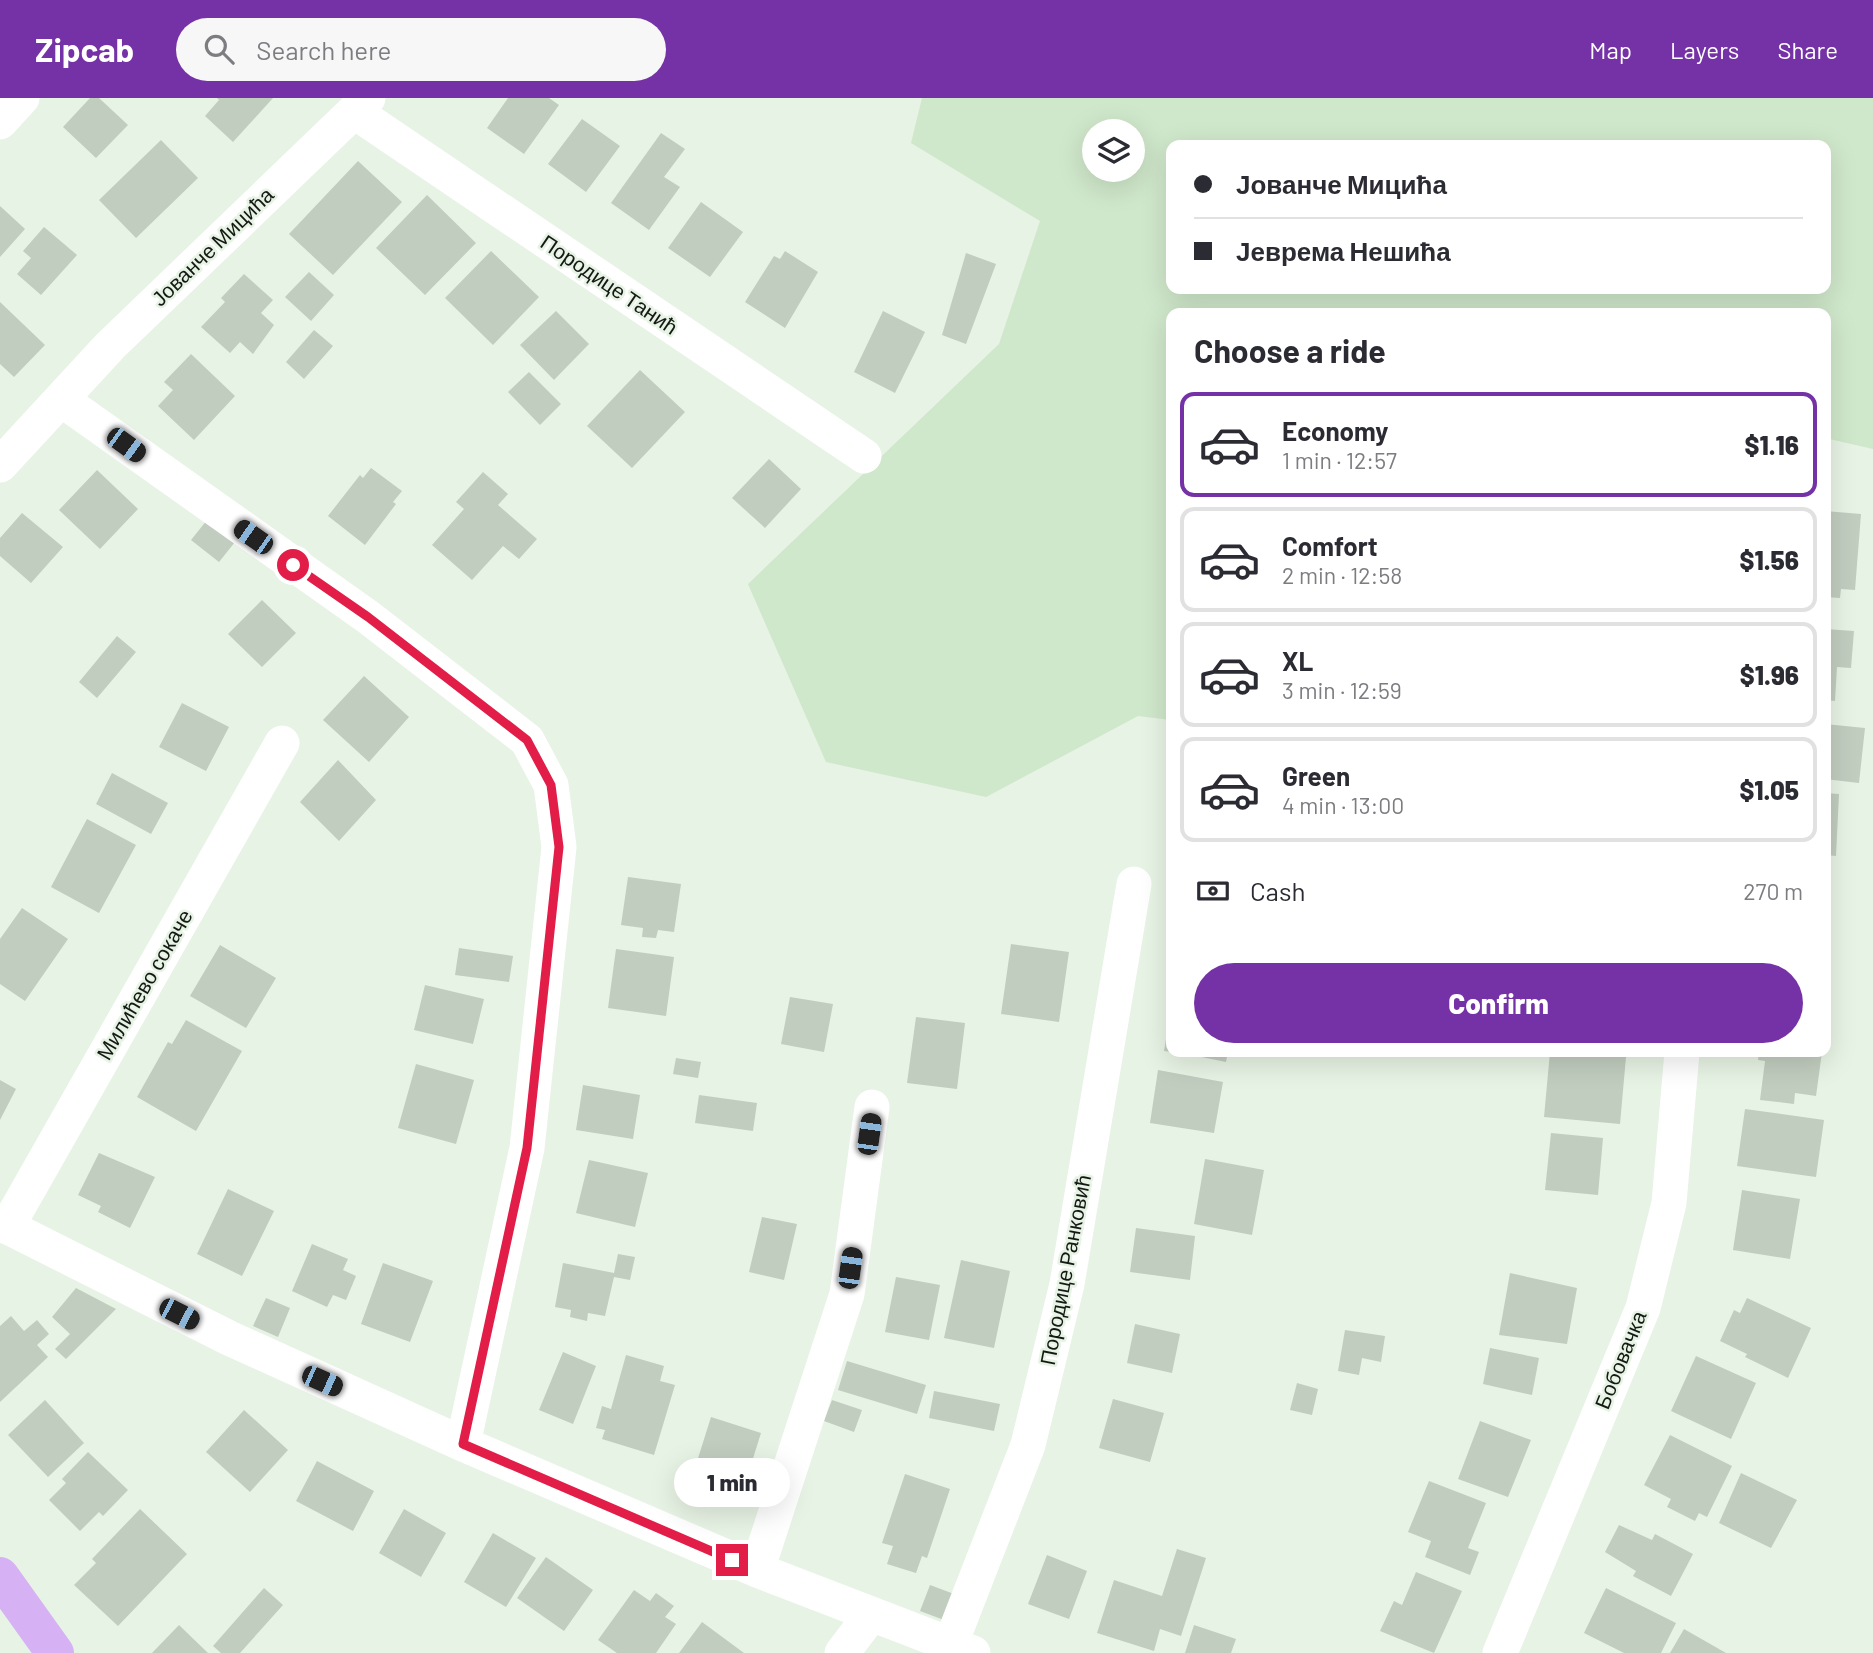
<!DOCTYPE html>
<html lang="en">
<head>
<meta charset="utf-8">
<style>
  body { margin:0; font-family:Barlow,sans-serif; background:#f7f7f7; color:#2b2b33; height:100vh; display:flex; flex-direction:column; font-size:26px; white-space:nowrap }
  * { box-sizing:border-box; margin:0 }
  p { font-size:23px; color:#7c7c81 }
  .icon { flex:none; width:38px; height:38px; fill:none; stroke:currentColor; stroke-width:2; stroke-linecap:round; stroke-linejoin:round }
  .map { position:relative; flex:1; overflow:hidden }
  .side { position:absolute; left:1166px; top:210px; width:665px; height:749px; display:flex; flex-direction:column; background:#fff; border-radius:14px; box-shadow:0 7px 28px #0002 }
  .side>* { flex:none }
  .guide { position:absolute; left:1166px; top:42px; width:665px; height:154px; border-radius:14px; box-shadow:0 7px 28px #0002; display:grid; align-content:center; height:154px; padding:0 28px; background:#fff }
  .buttons { position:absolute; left:1082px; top:21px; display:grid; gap:14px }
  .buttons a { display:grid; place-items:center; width:63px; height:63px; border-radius:50%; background:#fff; box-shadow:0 7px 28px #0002; font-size:35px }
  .end { position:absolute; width:32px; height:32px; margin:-16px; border:9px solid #e11d48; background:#fff; box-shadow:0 0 0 4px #fff }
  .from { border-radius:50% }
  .bubble { position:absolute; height:49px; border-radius:24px; background:#fff; box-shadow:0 7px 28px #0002; font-size:23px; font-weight:800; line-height:49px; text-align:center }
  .car { position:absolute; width:21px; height:42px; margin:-21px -10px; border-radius:9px; box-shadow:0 0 5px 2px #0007; background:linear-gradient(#222 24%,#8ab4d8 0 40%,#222 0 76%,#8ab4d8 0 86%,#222 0) }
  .guide b { display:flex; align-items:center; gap:24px; height:66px; font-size:26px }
  .guide b+b { border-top:2px solid #e1e1e2 }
  .guide i { width:18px; height:18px; background:#2b2b33 }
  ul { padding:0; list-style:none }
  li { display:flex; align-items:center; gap:21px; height:105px; margin:0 14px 10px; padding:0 14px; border:4px solid #e1e1e2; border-radius:14px }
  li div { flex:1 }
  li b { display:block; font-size:26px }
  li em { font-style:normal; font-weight:800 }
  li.selected { border-color:#7532a6 }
  li>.icon { width:63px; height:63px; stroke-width:1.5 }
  h2 { padding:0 28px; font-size:32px; line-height:84px }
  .pay { display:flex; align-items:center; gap:18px; height:77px; padding:0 28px; font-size:26px }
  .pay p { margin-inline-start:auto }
  .button { display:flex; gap:14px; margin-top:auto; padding:14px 28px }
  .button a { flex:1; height:80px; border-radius:42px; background:#7532a6; color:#fff; font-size:28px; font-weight:800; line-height:80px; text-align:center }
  header { display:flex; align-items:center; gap:42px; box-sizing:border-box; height:98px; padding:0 35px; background:#7532a6; color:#fff }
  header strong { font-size:33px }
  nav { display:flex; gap:38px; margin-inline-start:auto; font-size:24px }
  .search { width:490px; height:63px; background:#f7f7f7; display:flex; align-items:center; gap:18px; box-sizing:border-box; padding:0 24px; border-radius:38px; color:#7c7c81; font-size:26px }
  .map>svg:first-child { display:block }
  .green { fill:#cfe7ca; fill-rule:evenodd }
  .building { fill:#c1cdbf }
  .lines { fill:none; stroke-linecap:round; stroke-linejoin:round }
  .minor { stroke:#fff; stroke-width:35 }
  .major { stroke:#d6b2f5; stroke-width:38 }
  .route { stroke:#e11d48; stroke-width:9 }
  .labels { text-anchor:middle; stroke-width:5; stroke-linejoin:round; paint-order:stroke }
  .street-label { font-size:21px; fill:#151914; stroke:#e7f3e4 }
</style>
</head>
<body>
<header>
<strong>Zipcab</strong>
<div class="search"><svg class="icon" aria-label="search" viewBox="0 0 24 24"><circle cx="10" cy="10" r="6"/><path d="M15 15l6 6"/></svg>Search here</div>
<nav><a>Map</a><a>Layers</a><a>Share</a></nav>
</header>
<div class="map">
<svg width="1873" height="1555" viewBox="0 0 1873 1555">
  <rect width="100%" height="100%" fill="#e7f3e4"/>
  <path class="green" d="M 922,0 L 1873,0 L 1873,351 L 1825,340 L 1825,215 L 1171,215 L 1171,622 L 1138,618 L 986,699 L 826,664 L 748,486 L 999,246 L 1040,123 L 911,45 ZM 1094,33 L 1132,33 L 1132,72 L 1094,72 ZM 1171,47 L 1825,47 L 1825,191 L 1171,191 Z"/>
  <path class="building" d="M 90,0 L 99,0 L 128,27 L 96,60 L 63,29 Z
    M 217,0 L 273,0 L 233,44 L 205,18 L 219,2 Z
    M 508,0 L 549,0 L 559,7 L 524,56 L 487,30 Z
    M 582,21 L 620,48 L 586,94 L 548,66 Z
    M 661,35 L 685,51 L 664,79 L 680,89 L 649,132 L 611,105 Z
    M 161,42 L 198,80 L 136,140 L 99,102 Z
    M 358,63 L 402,104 L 333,177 L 289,136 Z
    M 427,97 L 476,145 L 425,197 L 376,150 Z
    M 701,104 L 743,134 L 710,179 L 668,150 Z
    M 0,108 L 25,131 L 0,159 Z
    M 44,129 L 77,157 L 41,197 L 17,176 L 31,160 L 23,153 Z
    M 491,153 L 539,199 L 493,247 L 445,200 Z
    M 785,153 L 818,174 L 785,230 L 745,204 L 774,158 L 780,161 Z
    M 966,155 L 996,166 L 966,246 L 942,237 Z
    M 309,174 L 334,197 L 311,223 L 285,199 Z
    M 244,176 L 273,202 L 261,215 L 274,227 L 253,256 L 240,244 L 230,255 L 201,229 L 225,204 L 221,200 Z
    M 0,204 L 45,247 L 14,279 L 0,266 Z
    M 556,213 L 589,246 L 554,282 L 520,247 Z
    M 883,213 L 925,234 L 895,295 L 854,274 Z
    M 314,232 L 333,248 L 304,281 L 286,264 Z
    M 191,256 L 235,298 L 194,342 L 158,308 L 173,292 L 164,284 Z
    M 640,272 L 685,314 L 632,370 L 587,328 Z
    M 529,274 L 561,306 L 540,327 L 508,294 Z
    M 769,361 L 801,391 L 765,430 L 732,400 Z
    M 371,370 L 402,393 L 393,404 L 396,406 L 365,447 L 328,418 L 360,377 L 363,380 Z
    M 97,372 L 138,411 L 100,451 L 59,412 Z
    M 483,374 L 508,396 L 498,407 L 537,441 L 519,461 L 503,448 L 472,482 L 432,447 L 464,411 L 456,404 Z
    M 1825,413 L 1861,416 L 1855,492 L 1841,491 L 1840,500 L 1825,499 Z
    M 22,415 L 63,449 L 31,485 L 0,458 L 0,440 Z
    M 207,422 L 235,444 L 219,464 L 191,442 Z
    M 262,502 L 296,535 L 262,569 L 228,536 Z
    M 1825,531 L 1854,533 L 1851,570 L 1837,569 L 1835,603 L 1825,602 Z
    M 117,538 L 136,554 L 97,600 L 79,584 Z
    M 364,578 L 409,619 L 369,664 L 323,622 Z
    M 182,605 L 229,629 L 206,673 L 159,649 Z
    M 1825,626 L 1865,630 L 1859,685 L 1825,681 Z
    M 338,662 L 376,702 L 339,743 L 300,704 Z
    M 112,675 L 168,705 L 151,736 L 96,706 Z
    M 1825,695 L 1839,696 L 1836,758 L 1825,757 Z
    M 87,721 L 136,747 L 99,815 L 51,789 Z
    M 628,779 L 681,786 L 674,834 L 658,832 L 656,840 L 642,839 L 643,830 L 621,827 Z
    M 22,810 L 68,841 L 25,903 L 0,886 L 0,841 Z
    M 1011,846 L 1069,854 L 1059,924 L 1001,916 Z
    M 220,847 L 276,880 L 246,930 L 190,898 Z
    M 459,850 L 513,858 L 509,884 L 455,877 Z
    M 616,851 L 674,859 L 666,918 L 608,910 Z
    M 425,887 L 484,901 L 473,946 L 414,932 Z
    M 790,899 L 833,906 L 824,954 L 781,946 Z
    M 916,919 L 965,925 L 957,991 L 907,985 Z
    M 186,922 L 242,953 L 196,1033 L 137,999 L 168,944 L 172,946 Z
    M 1169,923 L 1171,923 L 1171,954 L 1164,953 Z
    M 1177,954 L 1228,954 L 1226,964 Z
    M 1550,954 L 1626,959 L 1620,1026 L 1544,1019 Z
    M 1759,954 L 1822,954 L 1816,998 L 1795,995 L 1794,1006 L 1760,1002 L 1765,963 L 1758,962 Z
    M 676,960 L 701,964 L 698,980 L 673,976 Z
    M 416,966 L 474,982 L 456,1046 L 398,1030 Z
    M 1158,972 L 1223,984 L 1214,1035 L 1150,1025 Z
    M 0,982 L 16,991 L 0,1022 Z
    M 583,987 L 640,997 L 633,1041 L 576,1032 Z
    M 699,997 L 757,1005 L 753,1033 L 695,1025 Z
    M 1745,1011 L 1824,1022 L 1816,1079 L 1737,1068 Z
    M 1551,1035 L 1603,1040 L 1598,1097 L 1545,1092 Z
    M 99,1055 L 155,1079 L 130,1130 L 98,1114 L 101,1108 L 78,1097 Z
    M 1205,1061 L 1264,1072 L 1252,1137 L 1194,1126 Z
    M 589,1062 L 648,1075 L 635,1129 L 576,1115 Z
    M 228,1091 L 274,1113 L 242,1178 L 197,1156 Z
    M 1742,1092 L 1800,1101 L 1790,1161 L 1733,1152 Z
    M 762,1119 L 797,1126 L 784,1182 L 749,1174 Z
    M 1136,1130 L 1195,1138 L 1190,1182 L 1130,1174 Z
    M 312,1146 L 348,1161 L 343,1172 L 356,1178 L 346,1202 L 333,1197 L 327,1209 L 292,1193 Z
    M 618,1156 L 635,1159 L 630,1182 L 614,1179 L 605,1218 L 588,1215 L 587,1223 L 570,1219 L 571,1212 L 555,1209 L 563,1165 L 614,1175 Z
    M 961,1162 L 1010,1173 L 994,1250 L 944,1240 Z
    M 383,1165 L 433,1183 L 410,1244 L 361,1226 Z
    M 1510,1175 L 1577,1190 L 1567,1246 L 1499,1237 Z
    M 896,1179 L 940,1187 L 929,1242 L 885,1234 Z
    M 76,1190 L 116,1211 L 66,1261 L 55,1251 L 70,1236 L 52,1219 Z
    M 266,1200 L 290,1210 L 278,1239 L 253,1228 Z
    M 1747,1200 L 1811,1230 L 1788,1280 L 1745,1259 L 1747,1256 L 1720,1243 L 1734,1212 L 1740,1215 Z
    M 11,1218 L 24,1233 L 37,1222 L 49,1236 L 37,1247 L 48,1259 L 0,1304 L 0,1228 Z
    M 1135,1226 L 1180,1236 L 1172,1275 L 1127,1265 Z
    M 1345,1232 L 1385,1238 L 1381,1264 L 1362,1260 L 1359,1277 L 1338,1273 Z
    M 1490,1250 L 1539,1260 L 1532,1297 L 1483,1286 Z
    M 563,1254 L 596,1268 L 573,1326 L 539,1312 Z
    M 626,1257 L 664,1268 L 660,1283 L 675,1287 L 654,1357 L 602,1341 L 605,1332 L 596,1330 L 602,1308 L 611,1311 Z
    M 1696,1258 L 1756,1285 L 1731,1341 L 1671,1313 Z
    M 847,1263 L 926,1287 L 917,1316 L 838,1292 Z
    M 1297,1285 L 1318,1291 L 1312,1317 L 1290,1312 Z
    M 934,1293 L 1000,1306 L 994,1333 L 929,1320 Z
    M 1113,1301 L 1164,1315 L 1150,1364 L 1099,1350 Z
    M 45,1302 L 84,1345 L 48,1379 L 8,1337 Z
    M 832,1302 L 862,1312 L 854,1334 L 824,1323 Z
    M 244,1312 L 288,1352 L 250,1394 L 206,1354 Z
    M 711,1319 L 761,1335 L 744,1389 L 694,1373 Z
    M 1480,1323 L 1531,1342 L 1508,1399 L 1458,1381 Z
    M 1670,1337 L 1732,1368 L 1707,1419 L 1699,1415 L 1695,1423 L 1667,1409 L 1671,1401 L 1644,1387 Z
    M 88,1354 L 128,1392 L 103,1418 L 99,1414 L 80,1433 L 49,1402 L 66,1385 L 62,1381 Z
    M 317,1363 L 374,1393 L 353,1433 L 296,1403 Z
    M 1741,1375 L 1797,1402 L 1771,1450 L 1719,1425 Z
    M 905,1376 L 950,1391 L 927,1460 L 922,1458 L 916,1475 L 887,1466 L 893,1448 L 882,1445 Z
    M 1429,1383 L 1486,1405 L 1468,1450 L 1479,1454 L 1470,1477 L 1425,1459 L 1431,1443 L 1408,1434 Z
    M 140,1411 L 187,1456 L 118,1528 L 74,1487 L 96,1465 L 92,1461 Z
    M 404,1411 L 446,1435 L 421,1479 L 379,1455 Z
    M 1619,1427 L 1652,1442 L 1655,1436 L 1693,1456 L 1671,1498 L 1633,1478 L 1636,1473 L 1605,1454 Z
    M 493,1435 L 536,1460 L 506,1509 L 464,1484 Z
    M 1177,1451 L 1206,1460 L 1181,1538 L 1160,1531 L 1154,1553 L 1097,1535 L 1114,1482 L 1162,1498 Z
    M 1047,1457 L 1087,1473 L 1069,1521 L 1028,1506 Z
    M 546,1459 L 593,1492 L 564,1533 L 517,1500 Z
    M 1416,1474 L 1462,1493 L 1434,1555 L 1380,1533 L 1394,1503 L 1402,1507 Z
    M 930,1487 L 954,1496 L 944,1522 L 920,1513 Z
    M 264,1490 L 283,1507 L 240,1555 L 221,1555 L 213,1548 Z
    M 1606,1490 L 1676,1525 L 1661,1555 L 1624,1555 L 1584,1535 Z
    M 634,1492 L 650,1503 L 656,1495 L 674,1508 L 665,1519 L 676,1526 L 656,1555 L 617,1555 L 598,1542 Z
    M 702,1524 L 744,1555 L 679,1555 Z
    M 179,1527 L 208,1555 L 152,1555 Z
    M 1194,1527 L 1236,1541 L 1231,1555 L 1185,1555 Z
    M 1684,1531 L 1726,1555 L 1670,1555 Z"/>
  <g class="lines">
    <path class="minor" d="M 355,14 L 864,358
      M 0,24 L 22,0
      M 62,302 L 368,519 L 527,642 L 551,687 L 559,749 L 527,1050 L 463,1346
      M 0,367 L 110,248 L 368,0
      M 0,1125 L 229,1240 L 463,1346 L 757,1472 L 973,1555
      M 7,1129 L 282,645
      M 757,1472 L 847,1196 L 872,1009
      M 951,1545 L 1028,1347 L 1067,1186 L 1134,786
      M 842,1555 L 870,1518
      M 1500,1555 L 1643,1210 L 1669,1105 L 1682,954"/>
    <path class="major" d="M 0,1478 L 55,1555"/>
  </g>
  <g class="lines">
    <path class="route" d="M 293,467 L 368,519 L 527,642 L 551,687 L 559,749 L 527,1050 L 463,1346 L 732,1462"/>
  </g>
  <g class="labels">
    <g class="street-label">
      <text transform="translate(213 149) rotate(-44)" y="7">Јованче Мицића</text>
      <text transform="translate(609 187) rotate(34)" y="7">Породице Танић</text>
      <text transform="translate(145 887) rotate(-60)" y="7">Милићево сокаче</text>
      <text transform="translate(1066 1172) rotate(-79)" y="7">Породице Ранковић</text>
      <text transform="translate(1621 1262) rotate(-68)" y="7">Бобовачка</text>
    </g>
  </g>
</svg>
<div class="buttons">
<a><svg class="icon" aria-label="layers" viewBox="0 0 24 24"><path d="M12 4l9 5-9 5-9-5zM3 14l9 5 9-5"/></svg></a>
</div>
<i class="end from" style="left:293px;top:467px"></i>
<i class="end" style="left:732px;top:1462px"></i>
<div class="bubble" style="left:674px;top:1360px;width:116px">1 min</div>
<i class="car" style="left:126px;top:347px;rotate:126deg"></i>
<i class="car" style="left:253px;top:439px;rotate:305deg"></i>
<i class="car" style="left:869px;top:1036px;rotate:8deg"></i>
<i class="car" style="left:850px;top:1170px;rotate:8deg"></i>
<i class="car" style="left:179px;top:1216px;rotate:117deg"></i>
<i class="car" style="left:322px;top:1283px;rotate:114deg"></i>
<div class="guide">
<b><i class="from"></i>Јованче Мицића</b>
<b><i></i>Јеврема Нешића</b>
</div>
<section class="side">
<h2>Choose a ride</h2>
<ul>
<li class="selected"><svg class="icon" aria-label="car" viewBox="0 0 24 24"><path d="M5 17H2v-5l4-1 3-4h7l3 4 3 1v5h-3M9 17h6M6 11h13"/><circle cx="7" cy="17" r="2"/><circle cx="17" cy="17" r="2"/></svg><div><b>Economy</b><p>1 min · 12:57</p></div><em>$1.16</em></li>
<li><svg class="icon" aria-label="car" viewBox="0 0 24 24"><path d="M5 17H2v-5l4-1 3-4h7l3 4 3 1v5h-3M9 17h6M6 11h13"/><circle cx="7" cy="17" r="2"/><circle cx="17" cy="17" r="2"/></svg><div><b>Comfort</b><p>2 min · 12:58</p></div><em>$1.56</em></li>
<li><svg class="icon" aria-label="car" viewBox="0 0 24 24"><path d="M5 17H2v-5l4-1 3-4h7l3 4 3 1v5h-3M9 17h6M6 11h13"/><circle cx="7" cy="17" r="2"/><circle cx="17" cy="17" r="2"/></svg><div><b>XL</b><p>3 min · 12:59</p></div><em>$1.96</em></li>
<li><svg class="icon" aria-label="car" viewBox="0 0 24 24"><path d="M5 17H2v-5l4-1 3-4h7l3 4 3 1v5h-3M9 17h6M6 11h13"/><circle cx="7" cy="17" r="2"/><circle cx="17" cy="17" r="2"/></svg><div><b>Green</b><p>4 min · 13:00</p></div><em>$1.05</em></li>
</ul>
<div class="pay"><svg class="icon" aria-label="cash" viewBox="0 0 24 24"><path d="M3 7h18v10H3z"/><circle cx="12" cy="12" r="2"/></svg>Cash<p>270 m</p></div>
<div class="button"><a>Confirm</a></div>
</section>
</div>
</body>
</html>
